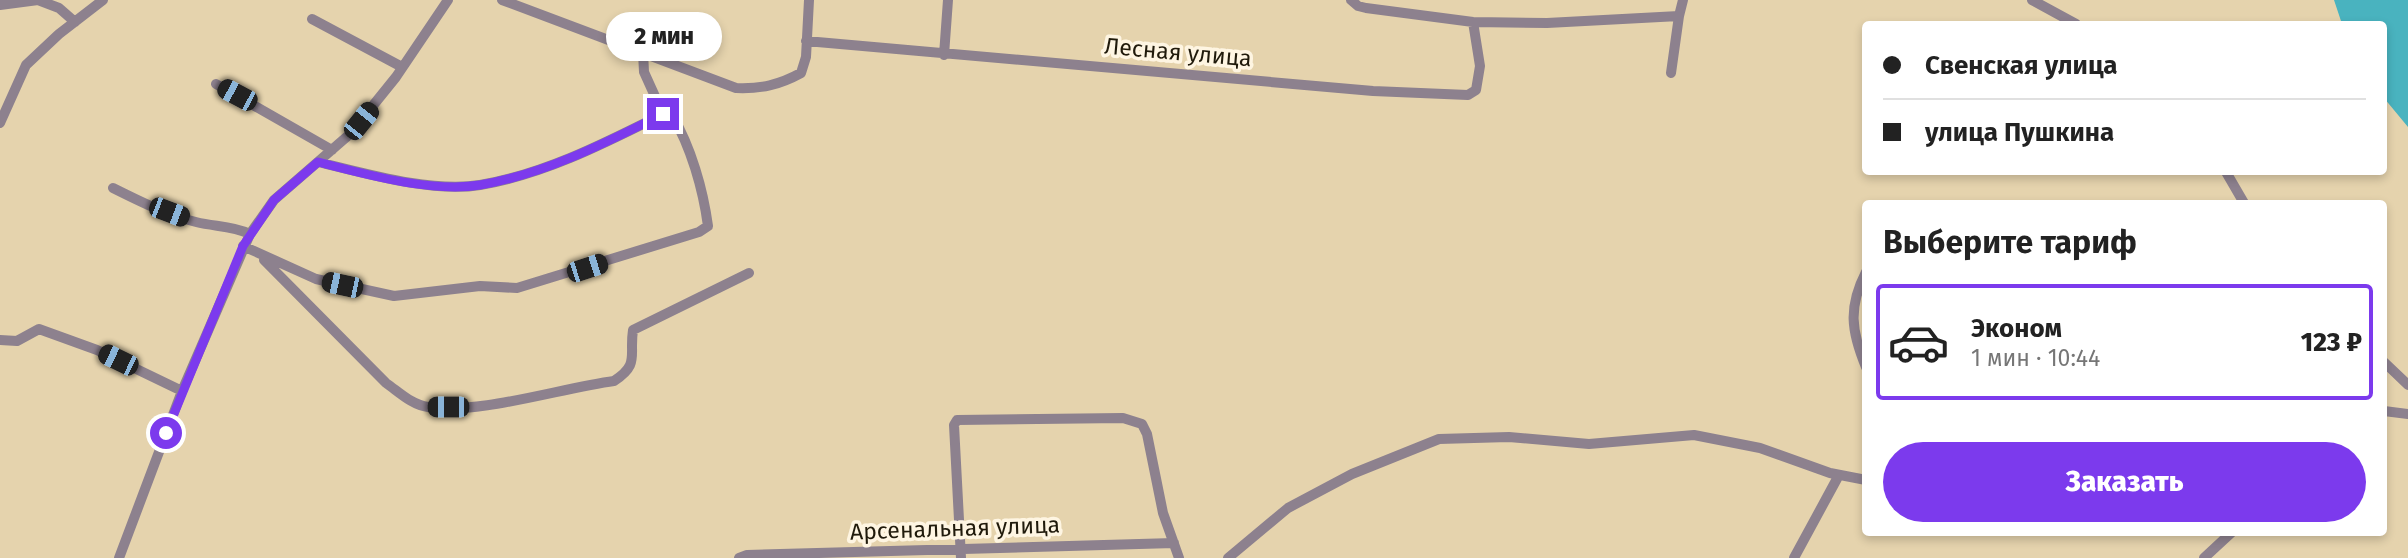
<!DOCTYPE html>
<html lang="ru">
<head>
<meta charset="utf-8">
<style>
  body { margin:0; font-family:"Fira Sans",sans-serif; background:#f6f6f6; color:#222; height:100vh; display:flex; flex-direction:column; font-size:26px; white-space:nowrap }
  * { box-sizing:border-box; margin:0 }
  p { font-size:23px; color:#767676 }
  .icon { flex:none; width:38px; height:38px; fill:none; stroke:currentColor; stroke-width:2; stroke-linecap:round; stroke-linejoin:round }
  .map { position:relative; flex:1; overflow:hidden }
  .details { position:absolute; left:1862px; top:200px; width:525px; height:336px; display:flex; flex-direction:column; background:#fff; border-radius:7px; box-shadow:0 4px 10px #0003 }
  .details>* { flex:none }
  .guide { position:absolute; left:1862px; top:21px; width:525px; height:154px; border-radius:7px; box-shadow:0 4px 10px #0003; display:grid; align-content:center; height:154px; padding:0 21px; background:#fff }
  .end { position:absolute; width:32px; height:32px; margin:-16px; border:9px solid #7c3aed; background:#fff; box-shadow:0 0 0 4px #fff }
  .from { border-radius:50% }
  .bubble { position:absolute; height:49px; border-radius:24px; background:#fff; box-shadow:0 4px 10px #0003; font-size:23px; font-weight:800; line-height:49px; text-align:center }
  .car { position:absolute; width:21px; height:42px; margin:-21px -10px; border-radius:9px; box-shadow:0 0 5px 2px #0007; background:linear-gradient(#222 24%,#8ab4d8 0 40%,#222 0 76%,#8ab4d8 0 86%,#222 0) }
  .guide b { display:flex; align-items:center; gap:24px; height:66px; font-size:26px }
  .guide b+b { border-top:2px solid #e0e0e0 }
  .guide i { width:18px; height:18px; background:#222 }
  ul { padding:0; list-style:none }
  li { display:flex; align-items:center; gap:21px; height:116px; margin:0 14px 10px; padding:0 7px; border:4px solid transparent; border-radius:7px }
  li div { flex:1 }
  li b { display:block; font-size:26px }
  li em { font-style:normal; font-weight:800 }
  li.on { border-color:#7c3aed }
  li>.icon { width:63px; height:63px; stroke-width:1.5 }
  h2 { padding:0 21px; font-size:32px; line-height:84px }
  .cta { display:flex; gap:14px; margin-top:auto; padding:14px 21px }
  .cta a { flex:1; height:80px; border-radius:42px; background:#7c3aed; color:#fff; font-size:28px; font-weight:800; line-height:80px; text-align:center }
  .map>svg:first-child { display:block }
  .water { fill:#49b3bf }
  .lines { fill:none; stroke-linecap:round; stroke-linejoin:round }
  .minor { stroke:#8d818e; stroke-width:10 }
  .route { stroke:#7c3aed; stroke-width:9 }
  .labels { text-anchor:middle; stroke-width:7; stroke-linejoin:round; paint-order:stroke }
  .street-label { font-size:23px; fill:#201a0b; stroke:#fef5e2 }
</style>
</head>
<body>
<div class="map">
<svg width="2408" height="558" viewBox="0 0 2408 558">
  <rect width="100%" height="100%" fill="#e5d3ad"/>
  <path class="water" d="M 2334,0 L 2408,0 L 2408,127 L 2384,98 L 2384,24 L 2342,24 Z"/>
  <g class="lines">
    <path class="minor" d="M 38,0 L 59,8 L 75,22
      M 502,0 L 736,88 C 761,89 779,85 801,73 L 806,57 L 809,0
      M 1351,0 L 1358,6 L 1366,8 L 1473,22 L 1547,23 L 1679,16 L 1683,0
      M 2032,0 L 2076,24
      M 0,5 L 38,0
      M 312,19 L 402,67
      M 806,41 L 1373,91 L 1468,95 L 1476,90 L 1480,66 L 1473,22
      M 944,55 L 948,0
      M 1671,73 L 1679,16
      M 216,84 L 332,150
      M 0,123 L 26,65 L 59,34 L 103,0
      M 318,162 C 364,173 432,193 480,185 C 545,174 605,143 663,114 L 644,72 L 643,52
      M 2226,172 L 2244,203
      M 113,188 C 139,201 167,215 196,222 C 215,227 231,225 250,234
      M 243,246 L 316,279 L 394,296 L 480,286 L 517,288 L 699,232 L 708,226 C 703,189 691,147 672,115 L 663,114
      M 264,260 L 386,383 C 399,392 412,405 428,407 C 478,415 561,388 614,381 C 640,364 629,356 633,330 L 749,273
      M 1866,272 C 1848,307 1851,331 1866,367
      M 0,340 L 17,341 L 39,329 L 97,350 L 182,391
      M 2384,362 L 2408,385
      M 2384,411 L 2408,414
      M 119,558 L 182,391 L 250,234 L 274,200 L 350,134 L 396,77 L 448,0
      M 739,558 L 747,555 L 1174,543
      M 961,558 L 954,425 L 957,420 L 1123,418 L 1142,424 L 1147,434 L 1163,513 L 1179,558
      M 1228,558 L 1288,508 L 1352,474 L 1439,439 L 1509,437 L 1589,444 L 1694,435 L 1760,448 L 1830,473 L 1866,480
      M 1794,558 L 1839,475
      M 2204,558 L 2232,532"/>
  </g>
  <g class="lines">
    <path class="route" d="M 166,433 L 243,246 L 274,200 L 318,162 C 364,174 432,193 480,185 C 545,174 605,143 663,114"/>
  </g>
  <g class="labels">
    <g class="street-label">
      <text transform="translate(1178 52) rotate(5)" y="8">Лесная улица</text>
      <text transform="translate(955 528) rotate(-2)" y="8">Арсенальная улица</text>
    </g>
  </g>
</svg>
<i class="end from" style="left:166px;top:433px"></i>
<i class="end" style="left:663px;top:114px"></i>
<div class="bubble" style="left:606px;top:12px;width:116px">2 мин</div>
<i class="car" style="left:237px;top:95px;rotate:298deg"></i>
<i class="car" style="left:361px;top:121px;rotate:39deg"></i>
<i class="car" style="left:169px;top:212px;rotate:111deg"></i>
<i class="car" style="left:587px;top:268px;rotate:72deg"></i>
<i class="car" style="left:342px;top:285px;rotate:282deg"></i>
<i class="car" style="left:118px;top:360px;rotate:296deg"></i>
<i class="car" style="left:448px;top:407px;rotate:270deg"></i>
<div class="guide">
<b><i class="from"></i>Свенская улица</b>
<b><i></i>улица Пушкина</b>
</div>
<section class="details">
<h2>Выберите тариф</h2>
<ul>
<li class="on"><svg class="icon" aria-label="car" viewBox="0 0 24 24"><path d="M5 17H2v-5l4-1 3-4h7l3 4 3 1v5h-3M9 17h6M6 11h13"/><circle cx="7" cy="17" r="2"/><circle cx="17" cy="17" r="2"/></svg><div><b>Эконом</b><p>1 мин · 10:44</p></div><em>123 ₽</em></li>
</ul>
<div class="cta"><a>Заказать</a></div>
</section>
</div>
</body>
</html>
